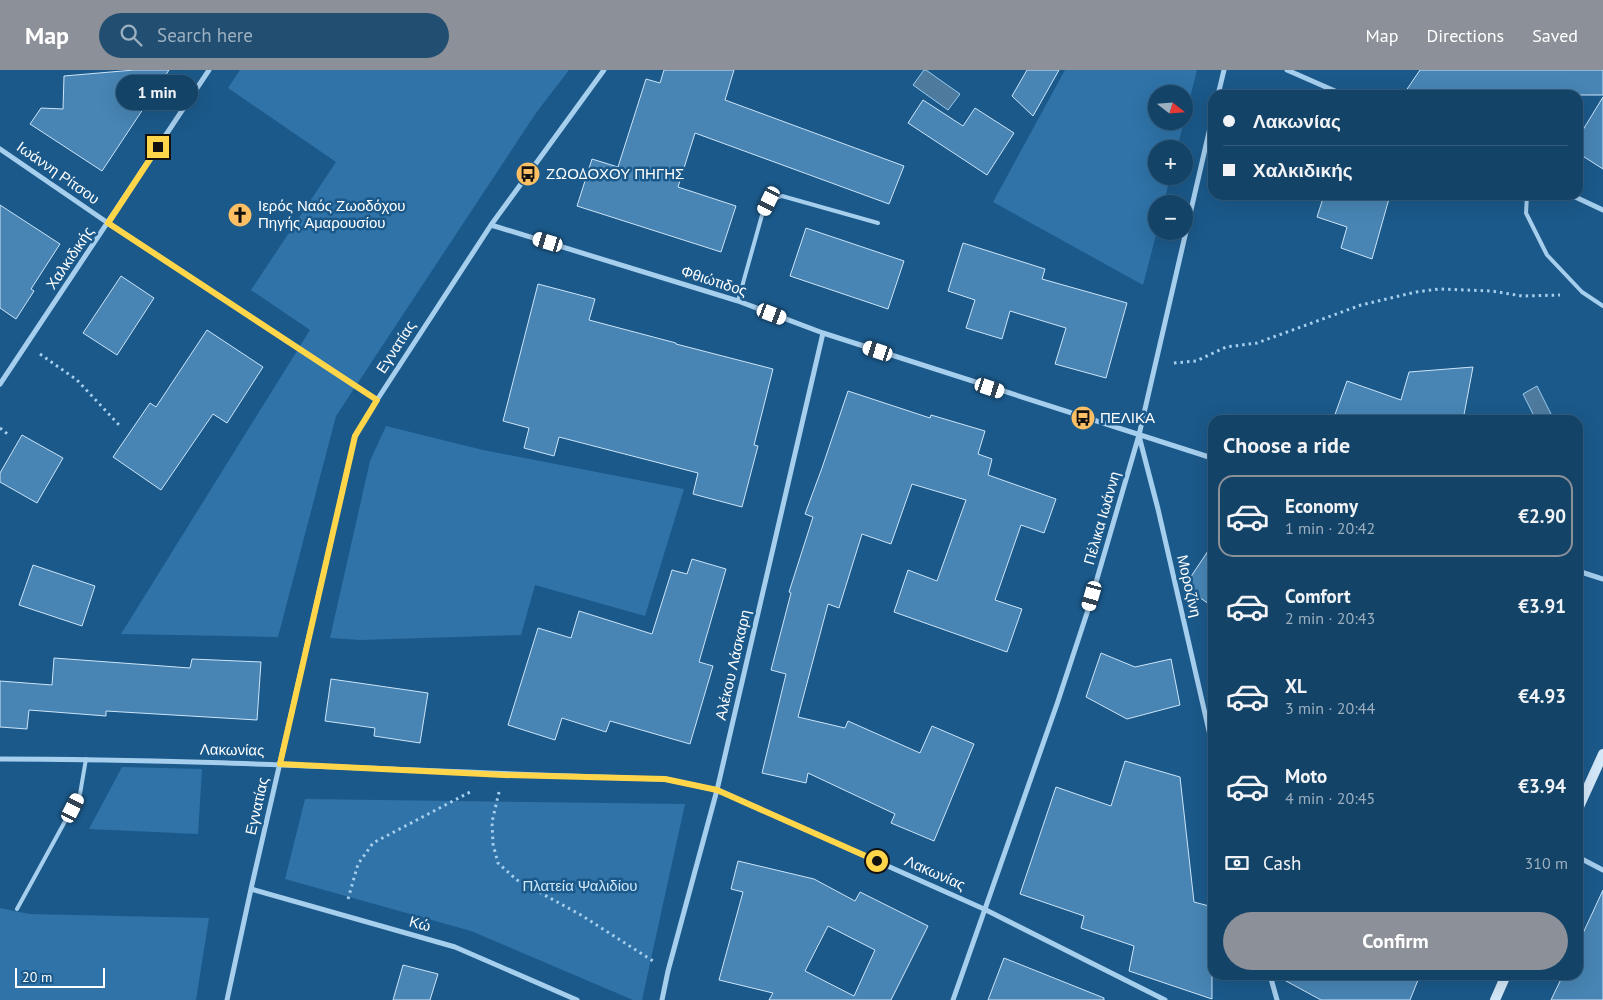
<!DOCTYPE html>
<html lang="en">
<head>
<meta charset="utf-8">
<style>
  body { margin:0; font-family:"PT Sans",sans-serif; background:#214e71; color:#f1f3f6; height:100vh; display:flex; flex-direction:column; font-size:19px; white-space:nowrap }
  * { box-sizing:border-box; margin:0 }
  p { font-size:16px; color:#9db0c0 }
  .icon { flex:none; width:28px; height:28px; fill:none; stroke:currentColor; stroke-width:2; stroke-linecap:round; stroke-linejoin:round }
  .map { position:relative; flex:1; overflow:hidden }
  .drawer { position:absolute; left:1208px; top:345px; width:375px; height:565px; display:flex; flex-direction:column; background:#144368; border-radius:15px; box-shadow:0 5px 20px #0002,0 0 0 1px #335c7c }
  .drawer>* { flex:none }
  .guide { position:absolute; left:1208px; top:20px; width:375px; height:110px; border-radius:15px; box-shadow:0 5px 20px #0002,0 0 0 1px #335c7c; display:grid; align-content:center; height:110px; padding:0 15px; background:#144368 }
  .needle { width:32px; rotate:107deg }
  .fabs { position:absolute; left:1148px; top:15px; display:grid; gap:10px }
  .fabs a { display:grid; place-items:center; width:45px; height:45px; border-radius:50%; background:#144368; box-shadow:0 5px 20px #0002,0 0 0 1px #335c7c; font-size:25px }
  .scale { position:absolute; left:15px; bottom:12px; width:90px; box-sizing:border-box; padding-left:5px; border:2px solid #fff; border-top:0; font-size:14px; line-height:18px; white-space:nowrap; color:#fff; -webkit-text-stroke:4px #1b598a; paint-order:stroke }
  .end { position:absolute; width:22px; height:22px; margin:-11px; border:6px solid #ffd54a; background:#111; box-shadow:0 0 0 2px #111 }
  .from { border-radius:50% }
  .bubble { position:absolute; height:35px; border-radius:18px; background:#144368; box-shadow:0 5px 20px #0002,0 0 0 1px #335c7c; font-size:16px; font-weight:600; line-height:35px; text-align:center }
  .car { position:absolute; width:15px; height:30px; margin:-15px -8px; border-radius:6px; box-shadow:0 0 4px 1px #0007; background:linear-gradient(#fff 24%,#345 0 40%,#fff 0 76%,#345 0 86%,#fff 0) }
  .guide b { display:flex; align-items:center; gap:18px; height:48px; font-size:19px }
  .guide b+b { border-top:1px solid #335c7c }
  .guide i { width:12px; height:12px; background:#f1f3f6 }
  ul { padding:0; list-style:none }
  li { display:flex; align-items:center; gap:15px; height:82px; margin:0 10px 8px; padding:0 5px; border:2px solid transparent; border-radius:15px }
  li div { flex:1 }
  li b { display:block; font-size:19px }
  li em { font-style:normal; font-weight:600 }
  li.active { border-color:#8c9099 }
  li>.icon { width:45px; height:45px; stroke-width:1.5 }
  h2 { padding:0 15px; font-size:22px; line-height:60px }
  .pay { display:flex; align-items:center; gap:12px; height:55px; padding:0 15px; font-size:19px }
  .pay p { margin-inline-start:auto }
  .button { display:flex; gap:10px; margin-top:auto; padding:10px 15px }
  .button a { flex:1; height:58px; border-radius:30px; background:#8c9099; color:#fff; font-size:20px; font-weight:600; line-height:58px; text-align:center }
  header { display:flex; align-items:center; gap:30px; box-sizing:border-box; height:70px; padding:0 25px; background:#8c9099; color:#fff }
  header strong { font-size:24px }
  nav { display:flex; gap:28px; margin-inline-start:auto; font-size:18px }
  .search { width:350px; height:45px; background:#214e71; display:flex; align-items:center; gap:12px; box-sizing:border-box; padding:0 18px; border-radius:28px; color:#9db0c0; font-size:19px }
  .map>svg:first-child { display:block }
  .green { fill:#2f73a8; fill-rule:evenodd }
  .water { fill:#4e7a9e; stroke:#99cbef }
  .building { fill:#4885b4; stroke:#cce5f9; fill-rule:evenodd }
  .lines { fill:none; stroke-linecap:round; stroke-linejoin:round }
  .path { stroke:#a6ceed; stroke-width:3; stroke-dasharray:2.5 4; stroke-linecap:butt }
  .lane { stroke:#a6ceed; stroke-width:4 }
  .street { stroke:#a6ceed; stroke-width:5 }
  .secondary { stroke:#d3e8f9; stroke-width:10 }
  .route { stroke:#ffd54a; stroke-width:6 }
  .labels { text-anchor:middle; stroke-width:5; stroke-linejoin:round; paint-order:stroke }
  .street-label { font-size:15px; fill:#fff; stroke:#1b598a }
  .poi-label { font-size:15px; fill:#fff; stroke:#1b598a; text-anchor:start }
  .park-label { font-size:15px; fill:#cce5f9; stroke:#1b598a }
</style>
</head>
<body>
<header>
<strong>Map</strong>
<div class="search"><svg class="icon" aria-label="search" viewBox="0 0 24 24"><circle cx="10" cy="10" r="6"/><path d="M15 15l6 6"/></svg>Search here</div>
<nav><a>Map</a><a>Directions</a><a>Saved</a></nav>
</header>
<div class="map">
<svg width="1603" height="930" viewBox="0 0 1603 930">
  <rect width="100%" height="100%" fill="#1b598a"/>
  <path class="green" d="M 240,0 L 569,0 L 536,43 L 336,346 L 278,567 L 121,564 L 310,260 L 251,220 L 336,92 L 228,18 Z
    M 1065,0 L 1197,0 L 1177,79 L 1156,79 L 1156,106 L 1170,106 L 1164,134 L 1156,134 L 1157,161 L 1143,215 L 993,132 ZM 1156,24 L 1184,24 L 1184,51 L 1156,51 Z
    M 386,356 L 483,380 L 684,419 L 645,546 L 535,515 L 521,565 L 360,570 L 330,568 L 370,391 Z
    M 122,697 L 202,699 L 198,764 L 89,759 Z
    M 305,729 L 685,734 L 642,930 L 633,930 L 471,861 L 285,809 Z
    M 0,838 L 29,844 L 209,848 L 196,930 L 0,930 Z"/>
  <path class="water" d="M 924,0 L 926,0 L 960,24 L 948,40 L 913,15 Z
    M 1537,316 L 1554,350 L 1536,350 L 1523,324 Z"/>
  <path class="building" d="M 134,0 L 169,0 L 102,101 L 30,54 L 41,38 L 63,39 L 64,6 Z
    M 664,0 L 734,0 L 725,30 L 904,96 L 889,134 L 695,63 L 678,117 L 736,136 L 721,182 L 577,136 L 592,89 L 618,97 L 646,9 L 660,13 Z
    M 1027,0 L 1059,0 L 1033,46 L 1012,26 Z
    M 1420,0 L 1603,0 L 1603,25 L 1403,25 Z
    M 1603,27 L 1603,99 L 1578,83 L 1578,68 Z
    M 923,30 L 963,56 L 975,38 L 1014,63 L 987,105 L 908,53 Z
    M 1324,125 L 1390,125 L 1372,189 L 1341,178 L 1347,157 L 1317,147 Z
    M 0,135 L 60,174 L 31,219 L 34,221 L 16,249 L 0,238 Z
    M 806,158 L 904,191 L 888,239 L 790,206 Z
    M 963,173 L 1045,199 L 1042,209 L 1127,233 L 1106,308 L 1055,294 L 1066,258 L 1010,241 L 1002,269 L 966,258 L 975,230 L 948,221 Z
    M 121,206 L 154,228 L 117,285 L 83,263 Z
    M 538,214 L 595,229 L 589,250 L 676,273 L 676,274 L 773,299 L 754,375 L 758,376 L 742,437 L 693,424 L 698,403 L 559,367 L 554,386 L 524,378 L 529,358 L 503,351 Z
    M 207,260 L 263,297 L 227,353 L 213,344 L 161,420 L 113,387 L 150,333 L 156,337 Z
    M 1473,297 L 1463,350 L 1333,350 L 1347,311 L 1401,330 L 1409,302 Z
    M 848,321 L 930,348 L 931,345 L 985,361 L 978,384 L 992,389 L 988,405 L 1056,429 L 1044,463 L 1021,455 L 995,530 L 1022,539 L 1007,582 L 894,542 L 908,500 L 937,511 L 966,430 L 912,414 L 891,474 L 862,464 L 839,538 L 828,534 L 798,647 L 845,658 L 848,651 L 920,683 L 932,656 L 974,674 L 934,771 L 891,753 L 895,744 L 808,703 L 806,713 L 762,703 L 786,604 L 771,600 L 791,523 L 789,522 L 813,447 L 805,444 L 822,398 Z
    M 22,365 L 63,388 L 37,433 L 0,412 L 0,403 Z
    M 1212,475 L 1212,536 L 1184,517 Z
    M 692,489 L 726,499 L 699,592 L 713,596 L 690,674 L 610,651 L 606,662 L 562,648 L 555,670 L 508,655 L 538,558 L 571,568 L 579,541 L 652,564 L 672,500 L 687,504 Z
    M 33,495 L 95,516 L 82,556 L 19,535 Z
    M 1101,583 L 1135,597 L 1171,589 L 1180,635 L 1127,649 L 1086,627 Z
    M 54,588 L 190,598 L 192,589 L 261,592 L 257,650 L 106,641 L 106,646 L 29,640 L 27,659 L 0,657 L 0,611 L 52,615 Z
    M 331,609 L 428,623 L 420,673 L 374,666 L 375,658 L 325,651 Z
    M 1125,691 L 1180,707 L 1194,832 L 1209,836 L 1212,852 L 1212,929 L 1129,901 L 1134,876 L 1081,858 L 1084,846 L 1020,824 L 1056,717 L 1111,736 Z
    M 738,791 L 814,809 L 855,831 L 860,822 L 928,856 L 891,930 L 769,930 L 773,923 L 719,910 L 743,822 L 731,819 ZM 828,856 L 875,880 L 854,926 L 805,901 Z
    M 1603,820 L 1603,930 L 1551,930 L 1563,905 L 1578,905 L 1578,874 Z
    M 1004,888 L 1104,928 L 1104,930 L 988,930 Z
    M 403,895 L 438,904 L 430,930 L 393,930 Z
    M 1275,905 L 1420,905 L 1410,930 L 1321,930 Z"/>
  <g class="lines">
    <path class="path" d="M 40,284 L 77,310 L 121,357
      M 1174,293 L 1196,291 L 1226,277 L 1257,273 L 1361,235 L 1416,222 L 1439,219 L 1492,221 L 1522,226 L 1560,225
      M 0,358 L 10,366
      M 499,722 L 492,752 L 493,774 L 498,793 L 517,810 L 581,845 L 653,891
      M 348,829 L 358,794 L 373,773 L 472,721"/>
    <path class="lane" d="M 1527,125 L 1526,143 L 1547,185 L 1582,222 L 1603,236
      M 738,231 L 762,145 L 769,131 L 782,126 L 878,153
      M 17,839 L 80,724 L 86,689"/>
    <path class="street" d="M 1287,0 L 1344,25
      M 1218,25 L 1224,0
      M 0,79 L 108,153 L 377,330
      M 1571,125 L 1603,140
      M 491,155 L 738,231 L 823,263 L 1212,388
      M 0,314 L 209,0
      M 1139,366 L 1158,439 L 1212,674
      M 1578,501 L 1603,509
      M 0,689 C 222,689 443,703 665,709 L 717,720 L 984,839 L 1165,930
      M 1578,787 L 1603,800
      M 251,819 L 455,877 L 577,930
      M 1270,905 L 1277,930
      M 227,930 L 251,819 L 355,366 L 377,330 L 491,155 L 604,0
      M 662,930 L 668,901 L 717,720 L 823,263
      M 953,930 L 1057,634 L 1087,543 L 1139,365 L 1212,49"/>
    <path class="secondary" d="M 1578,739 L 1603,684
      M 1495,930 L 1506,905"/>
  </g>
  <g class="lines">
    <path class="route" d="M 158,77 L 108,153 L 377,330 L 355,366 L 280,694 L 504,705 L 665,709 L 717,720 L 877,791"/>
  </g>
  <defs>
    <symbol id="bus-disc" viewBox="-11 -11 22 22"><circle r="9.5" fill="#fdbf63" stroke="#1b598a"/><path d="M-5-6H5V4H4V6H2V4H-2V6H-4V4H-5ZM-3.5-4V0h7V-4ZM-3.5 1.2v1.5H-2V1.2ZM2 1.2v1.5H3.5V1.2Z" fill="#111"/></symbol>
    <symbol id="church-disc" viewBox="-11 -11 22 22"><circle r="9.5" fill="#fdbf63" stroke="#1b598a"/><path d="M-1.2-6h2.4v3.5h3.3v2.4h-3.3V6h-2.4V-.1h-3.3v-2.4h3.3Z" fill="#111"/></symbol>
  </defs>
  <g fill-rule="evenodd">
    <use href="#bus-disc" x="514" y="90" width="28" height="28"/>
    <use href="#church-disc" x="226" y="131" width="28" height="28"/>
    <use href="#bus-disc" x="1069" y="334" width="28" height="28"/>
  </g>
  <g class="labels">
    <g class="street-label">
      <text transform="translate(58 103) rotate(35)" y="5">Ιωάννη Ρίτσου</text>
      <text transform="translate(70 188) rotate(-56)" y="5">Χαλκιδικής</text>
      <text transform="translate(714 211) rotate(18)" y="5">Φθιώτιδος</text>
      <text transform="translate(396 277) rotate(-57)" y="5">Εγνατίας</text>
      <text transform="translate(1102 448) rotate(-74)" y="5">Πέλικα Ιωάννη</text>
      <text transform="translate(1189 516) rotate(77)" y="5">Μοροζίνη</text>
      <text transform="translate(733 595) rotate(-77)" y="5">Αλέκου Λάσκαρη</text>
      <text transform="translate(232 680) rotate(1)" y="5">Λακωνίας</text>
      <text transform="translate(257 736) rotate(-77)" y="5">Εγνατίας</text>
      <text transform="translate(935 803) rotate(24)" y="5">Λακωνίας</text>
      <text transform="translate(420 854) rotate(15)" y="5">Κώ</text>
    </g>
    <g class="poi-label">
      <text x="546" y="109">ΖΩΟΔΟΧΟΥ ΠΗΓΗΣ</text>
      <text x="258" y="141">Ιερός Ναός Ζωοδόχου<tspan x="258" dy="17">Πηγής Αμαρουσίου</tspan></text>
      <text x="1100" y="353">ΠΕΛΙΚΑ</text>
    </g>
    <g class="park-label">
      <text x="580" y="821">Πλατεία Ψαλιδίου</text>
    </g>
  </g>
</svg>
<div class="fabs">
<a><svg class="needle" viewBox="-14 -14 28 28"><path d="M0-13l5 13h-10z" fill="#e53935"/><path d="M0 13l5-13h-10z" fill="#9db0c0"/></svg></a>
<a>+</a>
<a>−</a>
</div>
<div class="scale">20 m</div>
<i class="end from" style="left:877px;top:791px"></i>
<i class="end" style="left:158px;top:77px"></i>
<div class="bubble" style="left:116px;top:5px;width:82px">1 min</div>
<i class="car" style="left:769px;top:131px;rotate:206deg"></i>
<i class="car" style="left:548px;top:172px;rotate:287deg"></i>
<i class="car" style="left:772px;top:244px;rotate:111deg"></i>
<i class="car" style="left:878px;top:281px;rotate:288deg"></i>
<i class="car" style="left:990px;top:318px;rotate:108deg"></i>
<i class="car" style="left:1092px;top:526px;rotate:196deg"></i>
<i class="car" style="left:73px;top:738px;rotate:27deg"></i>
<div class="guide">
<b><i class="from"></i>Λακωνίας</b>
<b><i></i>Χαλκιδικής</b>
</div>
<section class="drawer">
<h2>Choose a ride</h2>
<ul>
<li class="active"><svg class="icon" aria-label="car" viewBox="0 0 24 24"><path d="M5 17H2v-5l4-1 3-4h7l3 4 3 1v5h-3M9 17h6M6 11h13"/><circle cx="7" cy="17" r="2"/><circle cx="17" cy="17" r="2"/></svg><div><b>Economy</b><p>1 min · 20:42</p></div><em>€2.90</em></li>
<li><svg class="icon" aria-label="car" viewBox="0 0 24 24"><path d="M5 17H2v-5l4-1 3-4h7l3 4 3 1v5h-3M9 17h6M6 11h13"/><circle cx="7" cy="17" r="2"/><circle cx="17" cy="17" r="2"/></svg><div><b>Comfort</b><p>2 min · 20:43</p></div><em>€3.91</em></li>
<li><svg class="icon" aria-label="car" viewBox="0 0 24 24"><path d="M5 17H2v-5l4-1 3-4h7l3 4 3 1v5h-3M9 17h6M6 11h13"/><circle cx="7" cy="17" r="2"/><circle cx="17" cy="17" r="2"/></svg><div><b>XL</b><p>3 min · 20:44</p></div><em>€4.93</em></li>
<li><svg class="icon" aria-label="car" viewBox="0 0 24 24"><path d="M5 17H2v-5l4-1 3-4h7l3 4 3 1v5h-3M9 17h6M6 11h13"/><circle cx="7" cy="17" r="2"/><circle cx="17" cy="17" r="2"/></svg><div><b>Moto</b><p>4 min · 20:45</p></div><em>€3.94</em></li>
</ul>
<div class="pay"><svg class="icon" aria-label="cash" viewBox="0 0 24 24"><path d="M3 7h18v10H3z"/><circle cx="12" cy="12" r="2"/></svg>Cash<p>310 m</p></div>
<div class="button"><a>Confirm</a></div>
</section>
</div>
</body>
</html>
